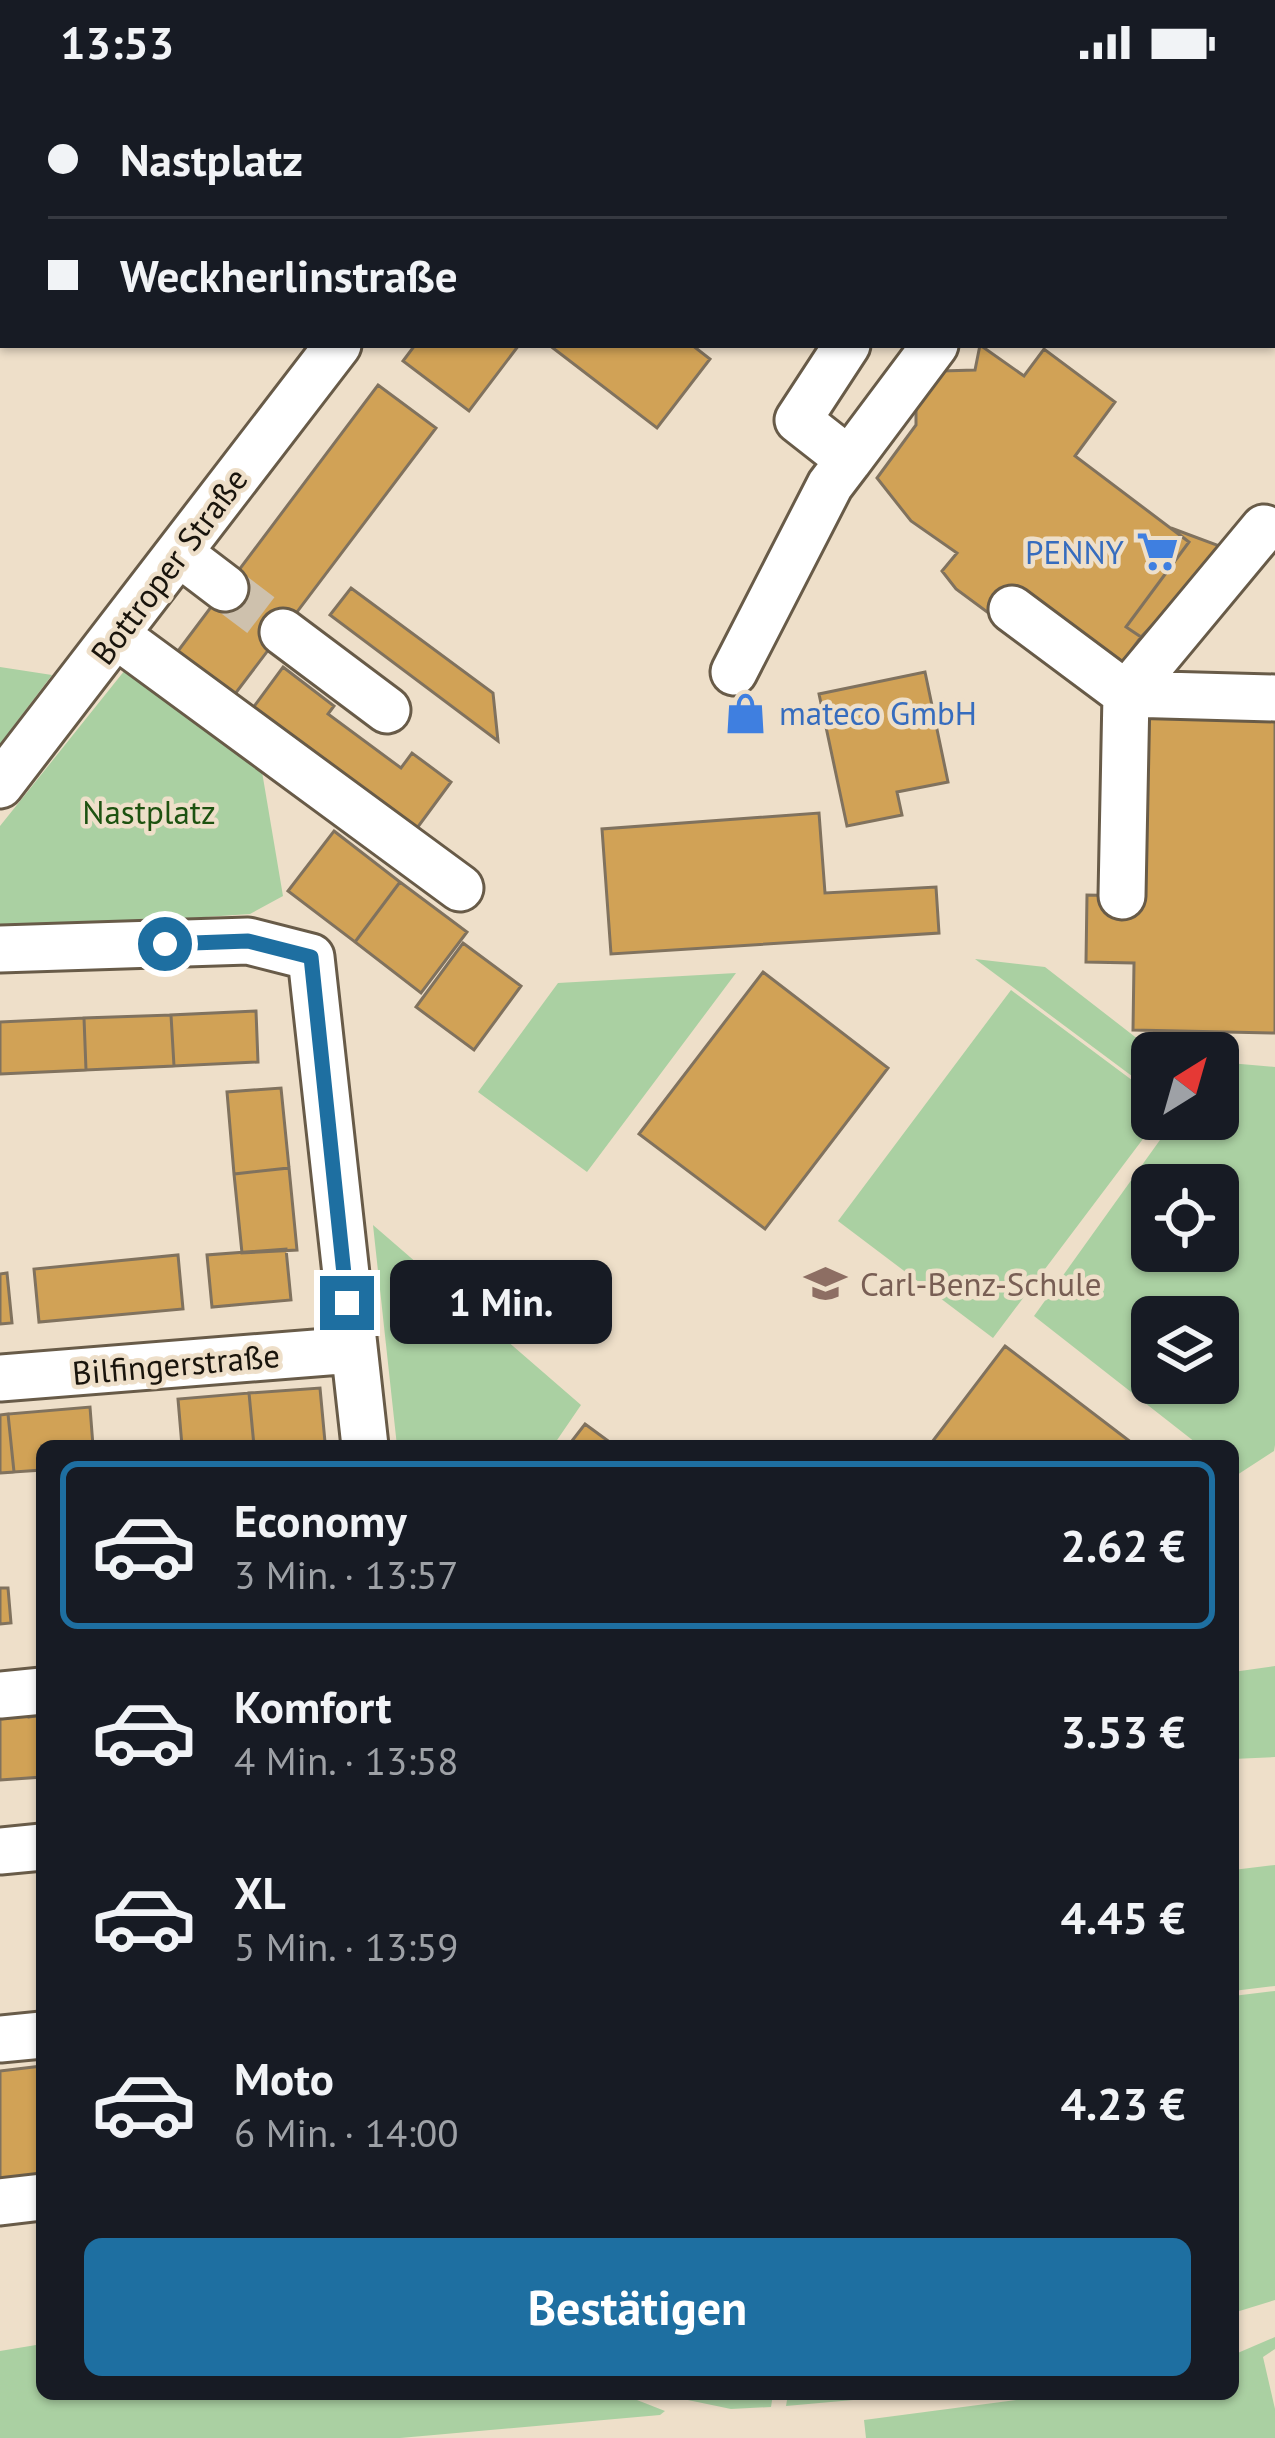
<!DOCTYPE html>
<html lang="de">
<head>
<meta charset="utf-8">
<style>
  body { margin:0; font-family:"PT Sans",sans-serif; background:#20242c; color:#f1f3f6; height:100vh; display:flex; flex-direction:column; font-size:45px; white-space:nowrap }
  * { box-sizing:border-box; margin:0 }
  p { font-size:39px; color:#9ea1a6 }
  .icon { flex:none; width:66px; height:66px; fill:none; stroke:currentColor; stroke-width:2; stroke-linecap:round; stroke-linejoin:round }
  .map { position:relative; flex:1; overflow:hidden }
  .panel { position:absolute; left:36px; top:1356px; width:1203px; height:960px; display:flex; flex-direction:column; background:#171b24; border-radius:18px; box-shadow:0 3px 9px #0004 }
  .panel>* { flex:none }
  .top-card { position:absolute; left:0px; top:0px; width:1275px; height:264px; box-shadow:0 3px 9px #0004; display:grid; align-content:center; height:264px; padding:0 48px; background:#171b24 }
  .needle { width:78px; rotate:37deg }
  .controls { position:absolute; left:1131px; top:948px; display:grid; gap:24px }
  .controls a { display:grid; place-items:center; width:108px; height:108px; border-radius:18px; background:#171b24; box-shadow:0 3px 9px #0004; font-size:60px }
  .end { position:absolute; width:54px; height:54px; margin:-27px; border:15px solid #1e6fa1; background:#fff; box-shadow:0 0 0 6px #fff }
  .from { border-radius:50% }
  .bubble { position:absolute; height:84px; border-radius:18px; background:#171b24; box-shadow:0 3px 9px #0004; font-size:39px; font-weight:800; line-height:84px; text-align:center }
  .top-card b { display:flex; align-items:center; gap:42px; height:114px; font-size:45px }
  .top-card b+b { border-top:3px solid #363941 }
  .top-card i { width:30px; height:30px; background:#f1f3f6 }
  ul { padding:21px 0 0; list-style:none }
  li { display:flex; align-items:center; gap:36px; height:168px; margin:0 24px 18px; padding:0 24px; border:6px solid transparent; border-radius:18px }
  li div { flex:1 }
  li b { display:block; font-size:45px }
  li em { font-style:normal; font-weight:800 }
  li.on { border-color:#1e6fa1 }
  li>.icon { width:108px; height:108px; stroke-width:1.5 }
  .cta { display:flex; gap:24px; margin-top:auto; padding:24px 48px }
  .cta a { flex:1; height:138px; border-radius:18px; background:#1e6fa1; color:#fff; font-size:48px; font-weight:800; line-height:138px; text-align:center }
  .status { display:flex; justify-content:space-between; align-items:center; height:84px; padding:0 60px; background:#171b24; direction:ltr }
  .status svg { height:33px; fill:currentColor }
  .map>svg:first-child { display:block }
  .green { fill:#aad0a2; fill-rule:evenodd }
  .building { fill:#d1a256; stroke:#80725e; stroke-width:3 }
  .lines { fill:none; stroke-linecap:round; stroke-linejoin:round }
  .minor-tunnel { stroke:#cec1ad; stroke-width:45; stroke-dasharray:45 22; stroke-linecap:butt }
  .minor-casing { stroke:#685b48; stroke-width:51 }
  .minor { stroke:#fff; stroke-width:45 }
  .route { stroke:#1e6fa1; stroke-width:15 }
  .labels { text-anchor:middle; stroke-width:9; stroke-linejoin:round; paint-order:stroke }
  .shop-label { font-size:33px; fill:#366cbe; stroke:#eedfc9; text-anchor:end }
  .street-label { font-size:33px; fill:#19140c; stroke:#eedfc9 }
  .park-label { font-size:33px; fill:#1d5210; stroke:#eedfc9 }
  .education-label { font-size:33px; fill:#785e54; stroke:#eedfc9; text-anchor:start }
</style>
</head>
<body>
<div class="status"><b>13:53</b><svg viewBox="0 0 49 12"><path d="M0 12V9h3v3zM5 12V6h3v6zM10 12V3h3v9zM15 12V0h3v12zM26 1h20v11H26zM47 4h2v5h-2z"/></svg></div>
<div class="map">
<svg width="1275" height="2354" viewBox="0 0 1275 2354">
  <rect width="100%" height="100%" fill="#eedfc9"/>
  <path class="green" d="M 0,583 L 52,591 L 0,660 Z
    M 125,586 L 259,670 L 283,812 L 250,830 L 0,847 L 0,742 Z
    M 975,875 L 1045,883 L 1143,959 L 1152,973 L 1152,1007 Z
    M 736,889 L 587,1088 L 478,1008 L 558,899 Z
    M 1011,906 L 1152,1011 L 1152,1035 L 1158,1035 L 993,1254 L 838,1137 Z
    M 1218,978 L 1275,983 L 1275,1361 L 1274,1367 L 1237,1391 L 1233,1362 L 1200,1362 L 1034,1232 L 1175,1035 L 1218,1035 ZM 1152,1101 L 1218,1101 L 1218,1167 L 1152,1167 ZM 1152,1233 L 1218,1233 L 1218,1299 L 1152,1299 Z
    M 373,1141 L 581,1321 L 553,1362 L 397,1362 Z
    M 1275,1582 L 1275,1673 L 1233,1675 L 1233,1588 Z
    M 1275,1781 L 1275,1902 L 1233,1907 L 1233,1786 Z
    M 1275,1907 L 1275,2216 L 1233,2229 L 1233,1912 Z
    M 1275,2253 L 1275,2265 L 1263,2273 L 1275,2325 L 1275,2354 L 866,2354 L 864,2336 L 1062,2310 L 1233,2310 L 1233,2271 Z
    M 42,2260 L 42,2310 L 637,2316 L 665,2327 L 660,2331 L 400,2354 L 0,2354 L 0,2267 Z
    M 659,2310 L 773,2310 L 771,2323 L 731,2325 Z
    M 788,2310 L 920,2310 L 786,2322 Z"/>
  <path class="building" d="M 614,0 L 887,0 L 891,3 L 612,3 Z
    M 3,21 L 3,162 L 0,162 L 0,22 Z
    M 415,261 L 519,261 L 469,327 L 403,277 Z
    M 549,261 L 692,261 L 710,275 L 657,344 Z
    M 980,261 L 1024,292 L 1044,265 L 1115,318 L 1075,372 L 1189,458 L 1126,543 L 1141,553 L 1116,587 L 1002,539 L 956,505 L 942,487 L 957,469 L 911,437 L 877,394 L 916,341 L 916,313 L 941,287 L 975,286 Z
    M 378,301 L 436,344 L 232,614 L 175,571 Z
    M 1171,444 L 1225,464 L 1141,553 L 1126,543 L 1189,458 Z
    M 351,504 L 493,609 L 498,657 L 330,531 Z
    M 283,583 L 334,622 L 328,630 L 401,684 L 412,669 L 451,698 L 412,751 L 250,628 Z
    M 925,588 L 948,698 L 897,708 L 902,731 L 847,742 L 819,610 Z
    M 1142,633 L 1275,636 L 1275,949 L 1133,946 L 1134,879 L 1086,878 L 1087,811 L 1138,812 Z
    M 819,729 L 825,809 L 936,803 L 939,849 L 611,870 L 602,745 Z
    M 334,747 L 400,798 L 355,858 L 288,807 Z
    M 400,798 L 467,848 L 421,909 L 355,858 Z
    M 463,859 L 521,902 L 474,966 L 416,923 Z
    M 763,888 L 888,984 L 765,1145 L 639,1050 Z
    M 256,927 L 258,978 L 174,982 L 171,931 Z
    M 171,931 L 174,982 L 86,986 L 84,934 Z
    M 84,934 L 86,986 L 0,990 L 0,938 Z
    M 281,1004 L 289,1084 L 234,1090 L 227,1008 Z
    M 289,1084 L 297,1166 L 242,1169 L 234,1090 Z
    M 286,1165 L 291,1216 L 212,1223 L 207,1171 Z
    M 178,1171 L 183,1225 L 39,1238 L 34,1185 Z
    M 7,1189 L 12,1239 L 0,1240 L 0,1190 Z
    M 1005,1262 L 1136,1362 L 929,1362 Z
    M 320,1304 L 325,1358 L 254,1362 L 249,1309 Z
    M 249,1309 L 254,1362 L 182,1362 L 178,1315 Z
    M 90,1323 L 93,1362 L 42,1362 L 42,1386 L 14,1388 L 8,1330 Z
    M 8,1330 L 14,1388 L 0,1389 L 0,1331 Z
    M 585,1340 L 615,1362 L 568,1362 Z
    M 0,1504 L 8,1504 L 11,1539 L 0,1540 Z
    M 28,1626 L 29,1633 L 42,1631 L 42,1693 L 0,1696 L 0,1635 L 8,1634 L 7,1627 Z
    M 42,1982 L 42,2093 L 0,2097 L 0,1987 Z"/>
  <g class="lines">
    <path class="minor-tunnel" d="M 225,504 L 283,548"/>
    <defs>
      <path id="minor" d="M 534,3 L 536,0
        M 1041,3 L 1044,0
        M 1128,3 L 1131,0
        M 0,235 L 3,234
        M 847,261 L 798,336 L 849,376 L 935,261
        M 179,469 L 225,504
        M 1012,525 L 1126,610 L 1275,614
        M 283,548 L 387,626
        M 116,551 L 460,804
        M 734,588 L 830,401 L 849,376
        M 0,701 L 338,261
        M 1122,812 L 1126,610 L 1264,444
        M 0,865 L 248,857 L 311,873 L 365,1362
        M 0,1294 L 353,1266
        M 0,1611 L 42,1607
        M 0,1767 L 42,1763
        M 0,1955 L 42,1951
        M 0,2118 L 42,2113"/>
    </defs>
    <use href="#minor" class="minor-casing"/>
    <use href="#minor" class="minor"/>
  </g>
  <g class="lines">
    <path class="route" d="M 165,860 L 248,857 L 311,873 L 347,1219"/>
  </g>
  <defs>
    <symbol id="supermarket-bare" viewBox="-9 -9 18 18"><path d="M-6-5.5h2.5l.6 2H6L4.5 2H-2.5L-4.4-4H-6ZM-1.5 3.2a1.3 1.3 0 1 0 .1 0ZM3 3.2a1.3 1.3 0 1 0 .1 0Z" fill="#3f7fe0" stroke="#eedfc9" stroke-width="2.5" paint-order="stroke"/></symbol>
    <symbol id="shop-bare" viewBox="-9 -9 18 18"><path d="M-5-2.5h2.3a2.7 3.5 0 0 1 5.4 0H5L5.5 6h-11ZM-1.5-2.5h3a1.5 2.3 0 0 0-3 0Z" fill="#3f7fe0" stroke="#eedfc9" stroke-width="2.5" paint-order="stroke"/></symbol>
    <symbol id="school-bare" viewBox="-9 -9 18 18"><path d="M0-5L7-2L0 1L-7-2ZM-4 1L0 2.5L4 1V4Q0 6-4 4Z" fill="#8d6e63" stroke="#eedfc9" stroke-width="2.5" paint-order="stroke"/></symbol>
  </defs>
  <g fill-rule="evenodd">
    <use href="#supermarket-bare" x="1128" y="438" width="59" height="59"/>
    <use href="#shop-bare" x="716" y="600" width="59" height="59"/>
    <use href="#school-bare" x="796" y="1170" width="59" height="59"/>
  </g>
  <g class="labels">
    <g class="shop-label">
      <text x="1124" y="480">PENNY</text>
      <text x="779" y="641" text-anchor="start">mateco GmbH</text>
    </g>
    <g class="street-label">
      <text transform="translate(169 482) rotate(-53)" y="12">Bottroper Straße</text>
      <text transform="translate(176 1280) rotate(-5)" y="12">Bilfingerstraße</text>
    </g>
    <g class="park-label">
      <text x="149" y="740">Nastplatz</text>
    </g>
    <g class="education-label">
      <text x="860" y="1212">Carl-Benz-Schule</text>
    </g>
  </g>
</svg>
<div class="controls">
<a><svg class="needle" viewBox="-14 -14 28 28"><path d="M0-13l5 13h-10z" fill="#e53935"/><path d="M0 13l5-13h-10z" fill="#9ea1a6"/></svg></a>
<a><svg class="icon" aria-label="locate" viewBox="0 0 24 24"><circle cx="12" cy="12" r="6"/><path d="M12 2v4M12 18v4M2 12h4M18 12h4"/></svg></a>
<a><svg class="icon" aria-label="layers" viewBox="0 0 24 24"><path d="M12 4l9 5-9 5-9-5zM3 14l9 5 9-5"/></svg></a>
</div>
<i class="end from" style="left:165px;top:860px"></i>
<i class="end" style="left:347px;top:1219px"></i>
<div class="bubble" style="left:390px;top:1176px;width:222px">1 Min.</div>
<div class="top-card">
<b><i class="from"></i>Nastplatz</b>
<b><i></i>Weckherlinstraße</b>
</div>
<section class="panel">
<ul>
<li class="on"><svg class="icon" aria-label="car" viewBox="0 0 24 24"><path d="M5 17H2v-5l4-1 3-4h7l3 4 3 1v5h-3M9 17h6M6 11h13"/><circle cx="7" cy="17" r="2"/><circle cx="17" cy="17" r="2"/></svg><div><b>Economy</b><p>3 Min. · 13:57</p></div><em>2.62 €</em></li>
<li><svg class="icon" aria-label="car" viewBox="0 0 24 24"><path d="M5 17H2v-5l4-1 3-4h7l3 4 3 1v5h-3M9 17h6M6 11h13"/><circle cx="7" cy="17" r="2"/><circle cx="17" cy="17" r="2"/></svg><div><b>Komfort</b><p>4 Min. · 13:58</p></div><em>3.53 €</em></li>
<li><svg class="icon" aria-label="car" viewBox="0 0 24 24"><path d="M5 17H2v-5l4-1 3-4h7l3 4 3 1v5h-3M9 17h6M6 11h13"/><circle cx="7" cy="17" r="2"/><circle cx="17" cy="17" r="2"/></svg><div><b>XL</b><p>5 Min. · 13:59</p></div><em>4.45 €</em></li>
<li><svg class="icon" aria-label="car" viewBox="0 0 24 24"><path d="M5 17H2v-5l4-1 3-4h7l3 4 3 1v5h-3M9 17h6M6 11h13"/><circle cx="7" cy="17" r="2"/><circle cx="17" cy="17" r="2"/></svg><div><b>Moto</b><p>6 Min. · 14:00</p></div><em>4.23 €</em></li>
</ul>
<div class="cta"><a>Bestätigen</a></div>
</section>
</div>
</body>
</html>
